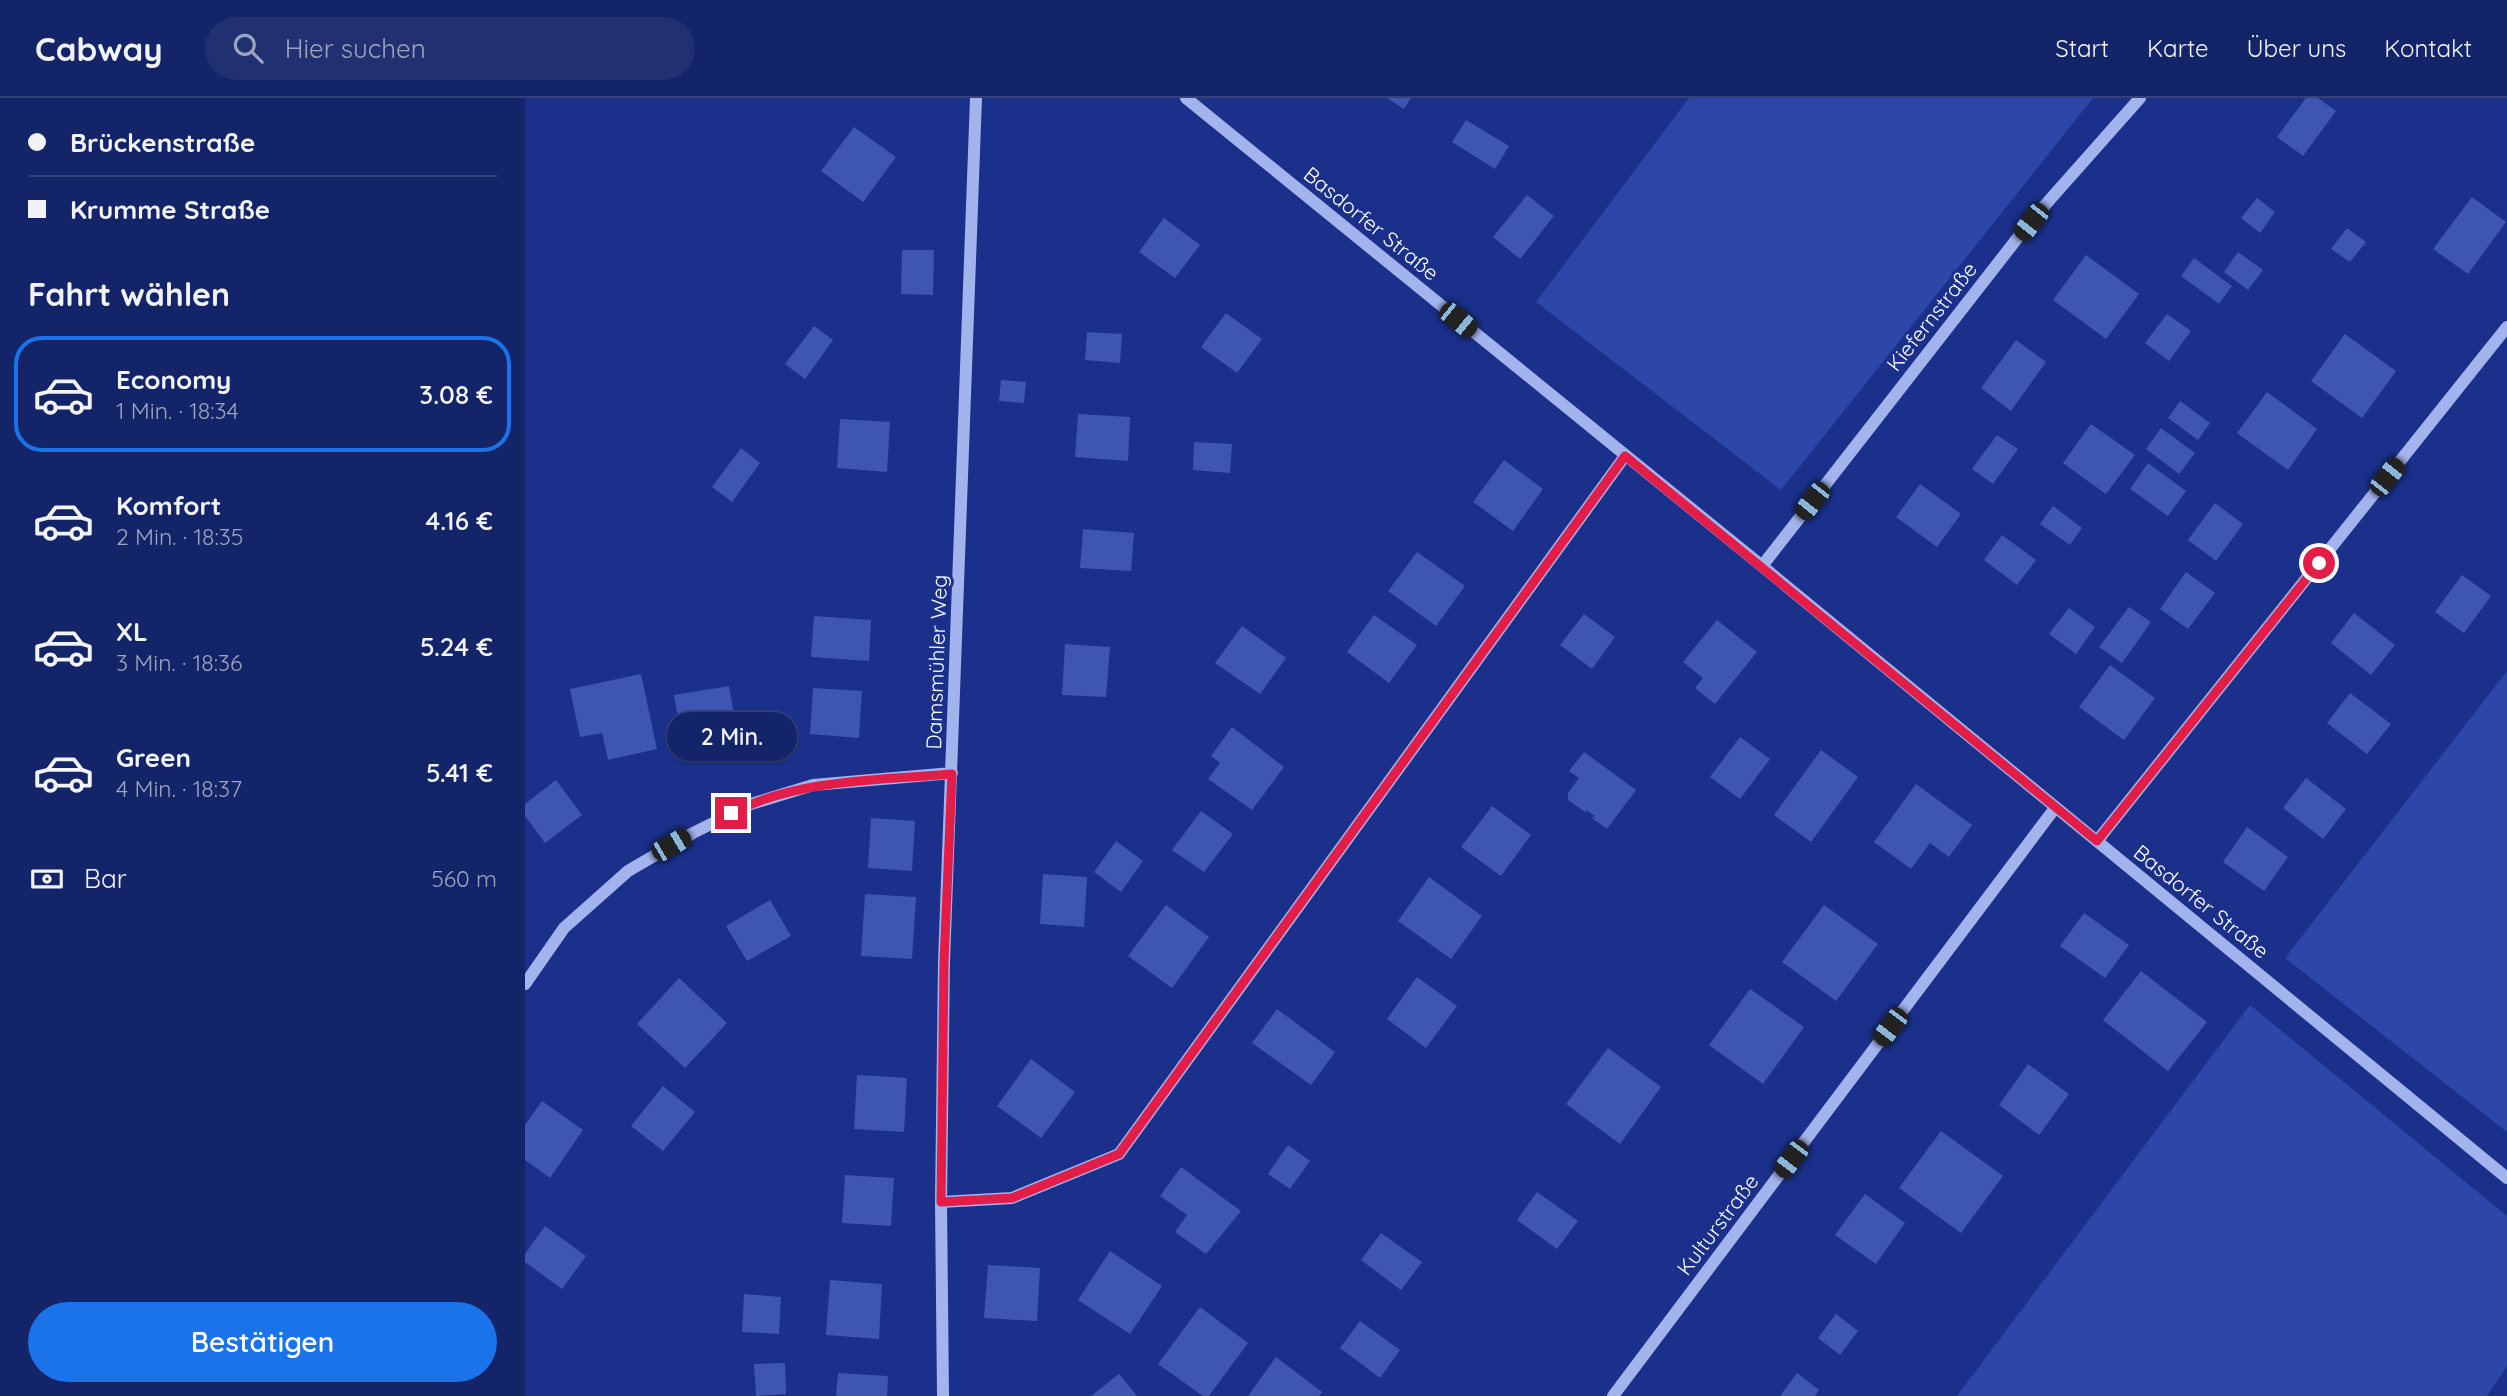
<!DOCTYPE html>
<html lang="de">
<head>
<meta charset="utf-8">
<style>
  body { margin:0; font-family:Quicksand,sans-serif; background:#213071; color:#f1f3f6; height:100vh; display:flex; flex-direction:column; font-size:26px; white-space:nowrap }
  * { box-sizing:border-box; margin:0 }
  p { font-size:23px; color:#9da4c0 }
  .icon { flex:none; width:38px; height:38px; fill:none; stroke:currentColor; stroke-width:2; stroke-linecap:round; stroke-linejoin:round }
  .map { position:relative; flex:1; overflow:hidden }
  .drawer { display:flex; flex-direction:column; background:#142468; width:525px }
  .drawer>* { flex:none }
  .hud { display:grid; align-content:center; height:154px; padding:0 28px; background:#142468 }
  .end { position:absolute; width:32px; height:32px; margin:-16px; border:9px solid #e11d48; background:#fff; box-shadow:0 0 0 4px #fff }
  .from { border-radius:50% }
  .bubble { position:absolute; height:49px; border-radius:24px; background:#142468; box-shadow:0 2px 5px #0004,0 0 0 2px #33417c; font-size:23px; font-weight:600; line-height:49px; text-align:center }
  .car { position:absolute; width:21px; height:42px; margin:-21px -10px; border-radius:9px; box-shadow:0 0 5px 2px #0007; background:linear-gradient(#222 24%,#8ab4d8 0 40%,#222 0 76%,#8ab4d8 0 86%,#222 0) }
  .hud b { display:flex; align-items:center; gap:24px; height:66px; font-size:26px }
  .hud b+b { border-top:2px solid #33417c }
  .hud i { width:18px; height:18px; background:#f1f3f6 }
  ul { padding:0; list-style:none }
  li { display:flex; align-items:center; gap:21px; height:116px; margin:0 14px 10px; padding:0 14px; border:4px solid transparent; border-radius:28px }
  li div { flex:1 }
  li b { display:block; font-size:26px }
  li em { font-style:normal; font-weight:600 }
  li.selected { border-color:#1a73e8 }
  li>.icon { width:63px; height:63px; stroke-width:1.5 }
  h2 { padding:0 28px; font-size:32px; line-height:84px }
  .pay { display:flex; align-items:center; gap:18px; height:77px; padding:0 28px; font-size:26px }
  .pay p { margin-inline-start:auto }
  .action { display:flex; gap:14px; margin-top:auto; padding:14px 28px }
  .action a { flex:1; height:80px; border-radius:42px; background:#1a73e8; color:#fff; font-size:28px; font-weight:600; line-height:80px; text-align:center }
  header { display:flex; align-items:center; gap:42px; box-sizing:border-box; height:98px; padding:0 35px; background:#142468; border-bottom:2px solid #33417c }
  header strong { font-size:33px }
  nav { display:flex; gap:38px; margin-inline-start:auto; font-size:24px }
  .search { width:490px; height:63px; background:#213071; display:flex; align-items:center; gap:18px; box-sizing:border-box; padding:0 24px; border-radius:38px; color:#9da4c0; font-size:26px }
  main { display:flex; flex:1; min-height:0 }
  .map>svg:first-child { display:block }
  .green { fill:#2c47a8 }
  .building { fill:#3e56b1 }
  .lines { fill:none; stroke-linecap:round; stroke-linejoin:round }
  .minor { stroke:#a3b3ed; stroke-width:12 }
  .route { stroke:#e11d48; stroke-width:9 }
  .labels { text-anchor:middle; stroke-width:6; stroke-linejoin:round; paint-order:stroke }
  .street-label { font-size:21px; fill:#fff; stroke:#1a308a }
</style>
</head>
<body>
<header>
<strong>Cabway</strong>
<div class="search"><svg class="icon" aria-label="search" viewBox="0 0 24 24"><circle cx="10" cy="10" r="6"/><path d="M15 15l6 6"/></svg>Hier suchen</div>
<nav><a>Start</a><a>Karte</a><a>Über uns</a><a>Kontakt</a></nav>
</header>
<main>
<section class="drawer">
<div class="hud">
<b><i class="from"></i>Brückenstraße</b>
<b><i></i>Krumme Straße</b>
</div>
<h2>Fahrt wählen</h2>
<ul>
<li class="selected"><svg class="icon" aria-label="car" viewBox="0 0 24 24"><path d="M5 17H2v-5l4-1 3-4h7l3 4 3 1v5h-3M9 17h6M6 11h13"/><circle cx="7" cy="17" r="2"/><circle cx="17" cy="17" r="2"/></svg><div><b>Economy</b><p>1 Min. · 18:34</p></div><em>3.08 €</em></li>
<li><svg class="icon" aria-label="car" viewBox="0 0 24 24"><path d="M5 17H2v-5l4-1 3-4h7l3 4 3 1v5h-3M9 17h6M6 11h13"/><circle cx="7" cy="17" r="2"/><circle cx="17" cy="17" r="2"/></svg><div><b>Komfort</b><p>2 Min. · 18:35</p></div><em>4.16 €</em></li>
<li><svg class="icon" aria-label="car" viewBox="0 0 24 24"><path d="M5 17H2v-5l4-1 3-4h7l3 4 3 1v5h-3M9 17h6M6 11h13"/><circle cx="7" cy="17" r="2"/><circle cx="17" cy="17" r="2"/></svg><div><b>XL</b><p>3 Min. · 18:36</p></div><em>5.24 €</em></li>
<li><svg class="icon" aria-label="car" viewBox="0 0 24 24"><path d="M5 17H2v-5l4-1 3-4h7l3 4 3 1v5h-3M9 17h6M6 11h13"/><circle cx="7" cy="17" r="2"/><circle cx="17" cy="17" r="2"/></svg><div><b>Green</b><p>4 Min. · 18:37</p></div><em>5.41 €</em></li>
</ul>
<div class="pay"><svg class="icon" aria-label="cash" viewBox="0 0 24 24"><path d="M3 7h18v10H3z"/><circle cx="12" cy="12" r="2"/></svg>Bar<p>560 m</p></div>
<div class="action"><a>Bestätigen</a></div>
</section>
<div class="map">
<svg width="1982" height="1298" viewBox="0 0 1982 1298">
  <rect width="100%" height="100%" fill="#1a308a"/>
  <path class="green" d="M 1164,0 L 1568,0 L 1256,392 L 1011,204 Z
    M 1982,573 L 1982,1034 L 1760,860 Z
    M 1725,907 L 1982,1118 L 1982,1268 L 1962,1298 L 1432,1298 Z"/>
  <path class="building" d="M 862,0 L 886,0 L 879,11 Z
    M 1781,0 L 1793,0 L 1811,13 L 1778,58 L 1752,39 Z
    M 941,22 L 984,48 L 970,71 L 927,44 Z
    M 329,29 L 371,59 L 338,104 L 296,73 Z
    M 1002,97 L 1029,118 L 995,161 L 968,139 Z
    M 1947,99 L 1981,124 L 1943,176 L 1908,151 Z
    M 1732,100 L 1750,114 L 1735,135 L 1716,120 Z
    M 639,120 L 675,147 L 650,180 L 614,154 Z
    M 1822,130 L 1841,144 L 1825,164 L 1806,151 Z
    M 377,152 L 409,152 L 408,197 L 376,196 Z
    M 1713,154 L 1738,172 L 1723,192 L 1699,174 Z
    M 1561,157 L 1614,196 L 1581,241 L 1528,202 Z
    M 1669,160 L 1707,188 L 1694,206 L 1656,178 Z
    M 701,215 L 737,241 L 712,275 L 676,249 Z
    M 1642,216 L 1666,233 L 1644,263 L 1620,245 Z
    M 289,228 L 308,242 L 280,281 L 260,266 Z
    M 562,234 L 597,236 L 595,265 L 560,262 Z
    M 1820,236 L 1871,273 L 1837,320 L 1786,283 Z
    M 1491,242 L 1521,264 L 1486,313 L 1456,290 Z
    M 476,282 L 501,284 L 499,305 L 474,303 Z
    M 1742,294 L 1792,331 L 1763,372 L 1712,335 Z
    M 1655,303 L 1685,325 L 1673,342 L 1643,320 Z
    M 553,316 L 605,319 L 603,363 L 550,359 Z
    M 315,321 L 365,324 L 362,374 L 312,370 Z
    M 1566,326 L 1610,357 L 1581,396 L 1538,365 Z
    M 1636,330 L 1670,355 L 1654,376 L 1621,351 Z
    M 1472,337 L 1493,351 L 1468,386 L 1447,371 Z
    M 669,344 L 707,346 L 705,375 L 668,372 Z
    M 216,350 L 235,365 L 207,404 L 187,389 Z
    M 979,362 L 1018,391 L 988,433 L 948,404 Z
    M 1623,365 L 1661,393 L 1643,418 L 1605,391 Z
    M 1395,386 L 1436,416 L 1412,449 L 1371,419 Z
    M 1690,405 L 1718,426 L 1691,463 L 1663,442 Z
    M 1528,408 L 1557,430 L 1545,447 L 1515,426 Z
    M 558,431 L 609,435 L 606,473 L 555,470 Z
    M 1477,437 L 1511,462 L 1492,487 L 1459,462 Z
    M 892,454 L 940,488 L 911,528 L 863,493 Z
    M 1661,474 L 1690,495 L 1663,531 L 1635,511 Z
    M 1937,477 L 1966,498 L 1939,535 L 1910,514 Z
    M 1604,509 L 1626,524 L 1597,565 L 1574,549 Z
    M 1544,510 L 1570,529 L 1551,556 L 1524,536 Z
    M 1829,515 L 1870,547 L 1846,577 L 1806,545 Z
    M 1059,516 L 1090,539 L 1067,571 L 1035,547 Z
    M 849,517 L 892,547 L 864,585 L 822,554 Z
    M 289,518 L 346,522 L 344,563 L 286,559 Z
    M 1192,522 L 1232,554 L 1190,606 L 1170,590 L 1178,580 L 1158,564 Z
    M 717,528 L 761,560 L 735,596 L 690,565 Z
    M 540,546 L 585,549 L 581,599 L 537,597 Z
    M 1585,567 L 1630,600 L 1599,642 L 1554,609 Z
    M 116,576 L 132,651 L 83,662 L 77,635 L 55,639 L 45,591 Z
    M 204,588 L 214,643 L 159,653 L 149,597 Z
    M 288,590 L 337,593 L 334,640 L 285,636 Z
    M 1825,595 L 1866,626 L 1842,656 L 1802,625 Z
    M 707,629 L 759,669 L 727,712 L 683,681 L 695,665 L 686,658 Z
    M 1215,639 L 1245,661 L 1215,701 L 1185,679 Z
    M 1296,652 L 1333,679 L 1286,744 L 1249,717 Z
    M 1059,654 L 1111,692 L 1082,731 L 1067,720 L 1070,718 L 1061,712 L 1060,714 L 1043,702 L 1043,695 L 1054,680 L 1044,673 Z
    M 1781,680 L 1821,711 L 1798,741 L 1758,710 Z
    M 31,682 L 57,717 L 20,745 L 0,718 L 0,706 Z
    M 1391,686 L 1447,727 L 1424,759 L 1405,745 L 1386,771 L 1349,744 Z
    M 967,708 L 1006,737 L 976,778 L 936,749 Z
    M 676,713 L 708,736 L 679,774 L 647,752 Z
    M 346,720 L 390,723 L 387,773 L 343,770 Z
    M 1722,729 L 1763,759 L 1739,793 L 1698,764 Z
    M 591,743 L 618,763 L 596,794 L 569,774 Z
    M 518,776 L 562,779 L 559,829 L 515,826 Z
    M 904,779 L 957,818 L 926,861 L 873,823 Z
    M 340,796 L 391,799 L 387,861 L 336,858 Z
    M 245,802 L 266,838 L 222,863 L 201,828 Z
    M 641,807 L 684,839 L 647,890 L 603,858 Z
    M 1299,807 L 1353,846 L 1311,903 L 1257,864 Z
    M 1559,815 L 1604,847 L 1580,880 L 1535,848 Z
    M 1616,873 L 1682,924 L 1643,973 L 1578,922 Z
    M 892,879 L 932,908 L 901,950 L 862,921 Z
    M 154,880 L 202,925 L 160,970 L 112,926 Z
    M 1225,891 L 1279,929 L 1238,986 L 1184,947 Z
    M 752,911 L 810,954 L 786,987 L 727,945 Z
    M 1083,950 L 1136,989 L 1095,1046 L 1041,1006 Z
    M 506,961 L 550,994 L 516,1040 L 472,1008 Z
    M 1503,966 L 1544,996 L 1514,1037 L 1474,1007 Z
    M 332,977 L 382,980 L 379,1034 L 329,1031 Z
    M 138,988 L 170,1014 L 138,1053 L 106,1028 Z
    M 17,1003 L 58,1032 L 25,1080 L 0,1062 L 0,1027 Z
    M 1416,1033 L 1478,1078 L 1436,1135 L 1374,1090 Z
    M 763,1047 L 785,1063 L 765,1091 L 743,1076 Z
    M 656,1069 L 716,1113 L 681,1156 L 650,1134 L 662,1117 L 635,1098 Z
    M 320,1077 L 369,1080 L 366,1128 L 317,1125 Z
    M 1012,1094 L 1053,1123 L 1032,1151 L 992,1122 Z
    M 1340,1096 L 1380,1125 L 1351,1166 L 1310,1137 Z
    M 20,1128 L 61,1158 L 37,1191 L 0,1164 L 0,1156 Z
    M 856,1135 L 897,1164 L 876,1192 L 836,1162 Z
    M 585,1153 L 637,1188 L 605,1236 L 553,1202 Z
    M 463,1167 L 515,1170 L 512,1223 L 459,1220 Z
    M 305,1182 L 357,1186 L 354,1241 L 301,1237 Z
    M 219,1196 L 256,1199 L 254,1236 L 217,1234 Z
    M 675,1209 L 723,1245 L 684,1298 L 678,1298 L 633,1266 Z
    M 1311,1216 L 1333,1233 L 1315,1257 L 1293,1240 Z
    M 835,1223 L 875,1252 L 855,1280 L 815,1250 Z
    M 751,1259 L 797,1294 L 794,1298 L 723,1298 Z
    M 260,1265 L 261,1296 L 231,1298 L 229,1266 Z
    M 313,1275 L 363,1278 L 362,1298 L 311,1298 Z
    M 1272,1275 L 1294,1292 L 1290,1298 L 1255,1298 Z
    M 594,1276 L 612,1298 L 566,1298 Z"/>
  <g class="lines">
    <path class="minor" d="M 661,0 L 1237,468 L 1982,1080
      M 1237,468 L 1505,124 L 1615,0
      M 1572,743 L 1982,229
      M 0,886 L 39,830 L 103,773 L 168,735 L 226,706 L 288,687 L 427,675
      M 416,1104 L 487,1100 L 594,1056 L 1100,358
      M 418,1298 L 416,1104 L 419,864 L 451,0
      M 1088,1298 L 1530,710"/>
  </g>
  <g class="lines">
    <path class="route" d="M 206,715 C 274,681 353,682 427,676 L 419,864 L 416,1104 L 487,1100 L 594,1056 L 1100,358 L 1572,743 L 1794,465"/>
  </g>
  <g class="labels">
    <g class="street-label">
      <text transform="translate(846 126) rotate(39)" y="7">Basdorfer Straße</text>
      <text transform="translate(1407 219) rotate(-52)" y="7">Kiefernstraße</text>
      <text transform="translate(412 564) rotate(-88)" y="7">Damsmühler Weg</text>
      <text transform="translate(1676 804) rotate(39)" y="7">Basdorfer Straße</text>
      <text transform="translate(1193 1127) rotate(-53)" y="7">Kulturstraße</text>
    </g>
  </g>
</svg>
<i class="end from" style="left:1794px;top:465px"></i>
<i class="end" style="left:206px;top:715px"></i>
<div class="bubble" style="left:142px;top:614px;width:130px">2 Min.</div>
<i class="car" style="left:1506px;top:124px;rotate:218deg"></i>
<i class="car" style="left:933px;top:222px;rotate:129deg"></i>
<i class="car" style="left:1862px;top:379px;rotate:38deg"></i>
<i class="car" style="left:1287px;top:403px;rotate:218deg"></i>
<i class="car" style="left:146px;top:747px;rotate:60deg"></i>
<i class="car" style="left:1365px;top:929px;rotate:217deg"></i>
<i class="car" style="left:1266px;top:1061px;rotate:217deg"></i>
</div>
</main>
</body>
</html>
